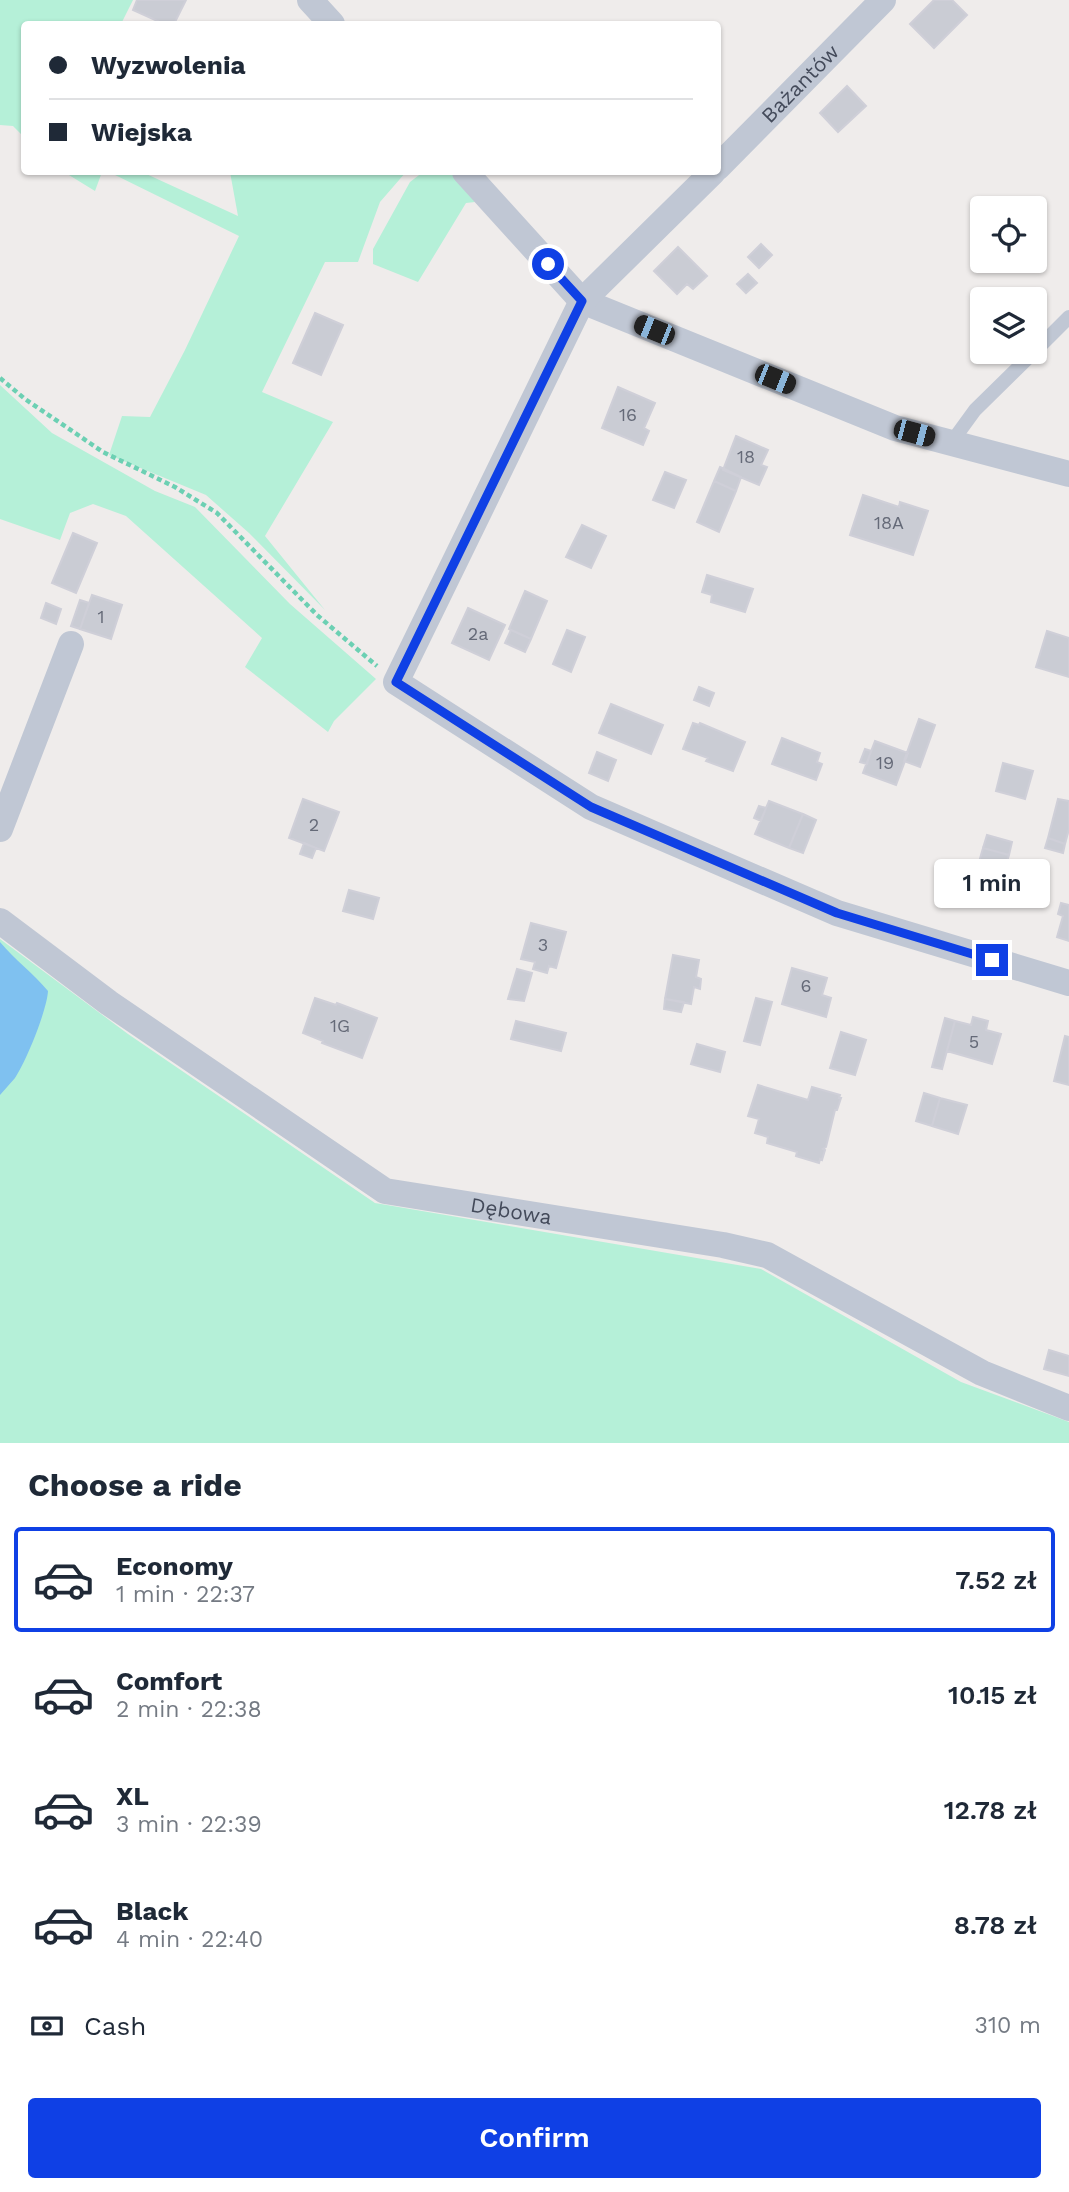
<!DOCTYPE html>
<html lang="en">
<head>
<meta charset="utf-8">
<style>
  body { margin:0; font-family:"Work Sans",sans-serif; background:#f2f2f3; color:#1f2937; height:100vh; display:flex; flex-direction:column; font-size:26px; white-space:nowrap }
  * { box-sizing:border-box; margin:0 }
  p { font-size:23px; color:#747a83 }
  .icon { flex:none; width:38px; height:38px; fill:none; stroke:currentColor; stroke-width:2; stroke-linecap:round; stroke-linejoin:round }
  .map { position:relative; height:1443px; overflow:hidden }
  .details { display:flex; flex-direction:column; background:#fff; flex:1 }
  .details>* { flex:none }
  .banner { position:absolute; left:21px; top:21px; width:700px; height:154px; border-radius:7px; box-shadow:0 2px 5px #0004; display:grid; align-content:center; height:154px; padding:0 28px; background:#fff }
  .fabs { position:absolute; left:970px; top:196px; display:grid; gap:14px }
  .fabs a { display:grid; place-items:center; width:77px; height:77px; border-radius:7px; background:#fff; box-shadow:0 2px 5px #0004; font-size:35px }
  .end { position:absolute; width:32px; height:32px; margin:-16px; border:9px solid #0f40e5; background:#fff; box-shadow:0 0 0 4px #fff }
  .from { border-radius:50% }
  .bubble { position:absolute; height:49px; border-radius:7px; background:#fff; box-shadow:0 2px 5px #0004; font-size:23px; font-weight:600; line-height:49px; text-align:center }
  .car { position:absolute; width:21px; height:42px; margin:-21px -10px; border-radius:9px; box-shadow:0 0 5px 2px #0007; background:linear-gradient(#222 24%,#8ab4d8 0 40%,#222 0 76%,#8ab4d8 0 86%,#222 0) }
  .banner b { display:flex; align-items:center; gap:24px; height:66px; font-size:26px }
  .banner b+b { border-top:2px solid #e0e1e3 }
  .banner i { width:18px; height:18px; background:#1f2937 }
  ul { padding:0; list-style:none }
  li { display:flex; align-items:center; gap:21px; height:105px; margin:0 14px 10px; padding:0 14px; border:4px solid transparent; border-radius:7px }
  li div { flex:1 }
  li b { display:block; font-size:26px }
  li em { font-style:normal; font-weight:600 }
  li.selected { border-color:#0f40e5 }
  li>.icon { width:63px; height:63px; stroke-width:1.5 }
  h2 { padding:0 28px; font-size:32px; line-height:84px }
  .pay { display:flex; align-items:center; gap:18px; height:77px; padding:0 28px; font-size:26px }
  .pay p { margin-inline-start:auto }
  .button { display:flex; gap:14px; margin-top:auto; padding:14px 28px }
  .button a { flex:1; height:80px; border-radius:7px; background:#0f40e5; color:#fff; font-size:28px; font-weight:600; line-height:80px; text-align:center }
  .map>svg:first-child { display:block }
  .green { fill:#b5f0d8 }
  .water { fill:#7fc1f0 }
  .building { fill:#caccd4; stroke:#cfcfd8; stroke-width:2 }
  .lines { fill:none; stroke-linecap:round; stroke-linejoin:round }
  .path { stroke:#6cd0b3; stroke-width:4.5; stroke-dasharray:5 3.5; stroke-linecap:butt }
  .service { stroke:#c0c7d4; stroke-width:14 }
  .minor { stroke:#c0c7d4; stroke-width:26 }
  .route { stroke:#0f40e5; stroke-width:9 }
  .labels { text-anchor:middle; stroke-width:5; stroke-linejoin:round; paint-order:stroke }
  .number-label { font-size:18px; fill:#656a78 }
  .street-label { font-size:21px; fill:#434a5a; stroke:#fff }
</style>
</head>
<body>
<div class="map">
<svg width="1069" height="1443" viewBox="0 0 1069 1443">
  <rect width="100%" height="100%" fill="#efeceb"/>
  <path class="green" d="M 0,0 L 133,0 L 121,24 L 24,24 L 24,137 L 13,126 L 0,125 Z
    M 64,172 L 102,172 L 95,191 Z
    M 109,172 L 142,172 L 238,216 L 230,172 L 406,172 L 380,202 L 358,262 L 325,262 L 262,392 L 333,422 L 265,536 L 325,610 L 249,533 L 206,495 L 109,455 L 122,416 L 150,417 L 185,350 L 239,236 Z
    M 423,172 L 453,172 L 475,202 L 466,203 L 418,282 L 373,264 L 373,249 L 410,182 Z
    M 0,385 L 52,433 L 155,491 L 195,507 L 290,604 L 376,679 L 334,721 L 328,732 L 245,667 L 262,638 L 126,516 L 93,504 L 70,513 L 60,540 L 0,519 Z
    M 0,939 L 128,1034 L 375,1203 L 761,1269 L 961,1382 L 1069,1422 L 1069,1443 L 0,1443 Z"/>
  <path class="water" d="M 0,942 C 15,960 33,973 48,991 C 47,1010 26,1062 15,1078 C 10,1084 5,1089 0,1095 Z"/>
  <path class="building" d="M 137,0 L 186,0 L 174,24 L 164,24 L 133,10 Z
    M 934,0 L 952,0 L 967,15 L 934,48 L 910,24 Z
    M 847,86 L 866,106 L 838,132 L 820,113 Z
    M 761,244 L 772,255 L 759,268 L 748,257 Z
    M 678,247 L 707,276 L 693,289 L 687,284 L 677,294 L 654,271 Z
    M 748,274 L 757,283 L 746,293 L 737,284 Z
    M 315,313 L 343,325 L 321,375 L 293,363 Z
    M 618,387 L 655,403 L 644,428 L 649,431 L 643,445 L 602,428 Z
    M 736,436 L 768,450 L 761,465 L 767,467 L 759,485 L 723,470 Z
    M 720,467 L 741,477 L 736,491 L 714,481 Z
    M 665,472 L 686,480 L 674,508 L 653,500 Z
    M 714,481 L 736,491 L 719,532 L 697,522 Z
    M 863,495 L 899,507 L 900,502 L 928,511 L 913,555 L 850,535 Z
    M 582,525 L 606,536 L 591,568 L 566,557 Z
    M 73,533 L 97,543 L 76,593 L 52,583 Z
    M 707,575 L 753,589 L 745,612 L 711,602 L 712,595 L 702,592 Z
    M 525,591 L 547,601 L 531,639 L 509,629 Z
    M 92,595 L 122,605 L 111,639 L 80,629 Z
    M 80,600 L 89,603 L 80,629 L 71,626 Z
    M 46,603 L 61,609 L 56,624 L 41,618 Z
    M 468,608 L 505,625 L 489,660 L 452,643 Z
    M 511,630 L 531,639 L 525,652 L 505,643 Z
    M 567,630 L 585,637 L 571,672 L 553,664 Z
    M 1047,631 L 1069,638 L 1069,677 L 1036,667 Z
    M 699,687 L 714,693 L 709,706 L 694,700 Z
    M 611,704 L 663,725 L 651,754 L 599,733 Z
    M 919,719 L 935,725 L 920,767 L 904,761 Z
    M 693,723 L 699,725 L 700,723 L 745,742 L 733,771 L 706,761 L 708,758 L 683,749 Z
    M 782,738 L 820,753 L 817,762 L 822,764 L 816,780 L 772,764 Z
    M 875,741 L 908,753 L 896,785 L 863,773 Z
    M 865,749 L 871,751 L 867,764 L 860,762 Z
    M 597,752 L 616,760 L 608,781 L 589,773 Z
    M 1003,763 L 1033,771 L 1025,799 L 996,791 Z
    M 303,799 L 339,812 L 324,851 L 289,838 Z
    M 1058,799 L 1069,801 L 1069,829 L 1065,844 L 1048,838 Z
    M 769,801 L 803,814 L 789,848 L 755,834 Z
    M 759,806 L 766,808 L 761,821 L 754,818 Z
    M 803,814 L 816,820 L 803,853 L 789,848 Z
    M 987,835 L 1012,842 L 1009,855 L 983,848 Z
    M 1048,838 L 1065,844 L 1063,853 L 1045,848 Z
    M 304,843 L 316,848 L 312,858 L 300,854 Z
    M 983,848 L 1009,855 L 995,901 L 970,894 Z
    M 961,878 L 974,881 L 970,894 L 957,890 Z
    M 349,890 L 379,898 L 373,919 L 343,911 Z
    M 1061,903 L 1069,905 L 1069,941 L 1057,937 L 1063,916 L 1058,914 Z
    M 531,923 L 566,932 L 556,968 L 549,966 L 547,973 L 533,969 L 535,962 L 521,959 Z
    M 673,955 L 699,960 L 696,977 L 701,979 L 700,989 L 694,987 L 691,1004 L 665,999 Z
    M 792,968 L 827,978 L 822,995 L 831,998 L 826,1017 L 782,1004 Z
    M 517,969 L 532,973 L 524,1001 L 508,999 Z
    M 315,998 L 336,1005 L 337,1003 L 377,1018 L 362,1058 L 322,1043 L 323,1041 L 303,1033 Z
    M 756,998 L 772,1002 L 760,1045 L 744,1041 Z
    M 665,999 L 684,1002 L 681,1012 L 664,1009 Z
    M 973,1017 L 988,1021 L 986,1030 L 1001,1034 L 992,1064 L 947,1051 L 955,1021 L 971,1025 Z
    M 945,1018 L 955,1021 L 942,1069 L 932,1067 Z
    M 516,1021 L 566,1033 L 561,1051 L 511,1039 Z
    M 841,1032 L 866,1040 L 855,1075 L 830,1068 Z
    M 1065,1036 L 1069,1037 L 1069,1085 L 1054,1081 Z
    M 697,1044 L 725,1052 L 720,1072 L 691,1064 Z
    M 758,1085 L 808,1100 L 812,1087 L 840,1095 L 839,1098 L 841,1098 L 837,1110 L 835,1110 L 826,1147 L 823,1149 L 825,1150 L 822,1160 L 820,1159 L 819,1163 L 796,1156 L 797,1152 L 767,1143 L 768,1137 L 755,1133 L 759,1119 L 748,1116 Z
    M 924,1093 L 940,1098 L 932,1126 L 916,1121 Z
    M 940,1098 L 967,1105 L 958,1134 L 932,1126 Z
    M 1049,1350 L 1069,1356 L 1069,1376 L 1044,1369 Z"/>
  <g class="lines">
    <path class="path" d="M 0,378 L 25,399 L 103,452 L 175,487 L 217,513 L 317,615 L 377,666"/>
    <path class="service" d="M 1034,352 L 1069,317
      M 951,443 L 975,410 L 1034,352"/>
    <g class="minor">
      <path d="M 310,0 L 332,24"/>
      <path id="s1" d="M 718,167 L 883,0"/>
      <path d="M 465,172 L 582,301 L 895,428 L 1069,474"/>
      <path d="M 713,172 L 582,301 L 396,682 L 591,807 L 837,913 L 1069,983"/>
      <path d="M 0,829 L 71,644"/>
      <path id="s2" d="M 0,921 L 109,1003 L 385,1191 L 723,1245 L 767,1255 L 982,1373 L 1069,1408"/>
    </g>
  </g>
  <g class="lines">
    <path class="route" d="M 548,264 L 582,301 L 396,682 L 591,807 L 837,913 L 992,960"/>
  </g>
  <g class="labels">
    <g class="number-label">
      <text x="628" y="421">16</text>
      <text x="746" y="463">18</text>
      <text x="889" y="529">18A</text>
      <text x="101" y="623">1</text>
      <text x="478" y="640">2a</text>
      <text x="885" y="769">19</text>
      <text x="314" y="831">2</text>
      <text x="543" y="951">3</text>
      <text x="806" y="992">6</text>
      <text x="340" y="1032">1G</text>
      <text x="974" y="1048">5</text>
    </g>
    <g class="street-label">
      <text dy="7" stroke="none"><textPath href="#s1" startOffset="117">Bażantów</textPath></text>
      <text dy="7" stroke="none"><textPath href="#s2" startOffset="598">Dębowa</textPath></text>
    </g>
  </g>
</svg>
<div class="fabs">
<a><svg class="icon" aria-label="locate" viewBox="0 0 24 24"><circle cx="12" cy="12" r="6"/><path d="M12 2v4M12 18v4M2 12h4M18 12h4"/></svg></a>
<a><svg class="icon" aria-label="layers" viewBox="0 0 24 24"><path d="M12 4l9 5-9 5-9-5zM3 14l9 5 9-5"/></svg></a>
</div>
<i class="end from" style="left:548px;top:264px"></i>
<i class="end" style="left:992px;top:960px"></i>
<div class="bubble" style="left:934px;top:859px;width:116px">1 min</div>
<i class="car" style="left:654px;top:330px;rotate:292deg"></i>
<i class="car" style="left:775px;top:379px;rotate:112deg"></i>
<i class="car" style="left:914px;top:433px;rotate:105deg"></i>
<div class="banner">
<b><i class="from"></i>Wyzwolenia</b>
<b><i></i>Wiejska</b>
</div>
</div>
<section class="details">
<h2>Choose a ride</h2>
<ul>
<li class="selected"><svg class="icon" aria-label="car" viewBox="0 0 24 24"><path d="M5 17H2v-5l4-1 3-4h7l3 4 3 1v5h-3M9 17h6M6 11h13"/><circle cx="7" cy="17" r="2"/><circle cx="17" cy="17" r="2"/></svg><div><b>Economy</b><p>1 min · 22:37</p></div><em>7.52 zł</em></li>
<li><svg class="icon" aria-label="car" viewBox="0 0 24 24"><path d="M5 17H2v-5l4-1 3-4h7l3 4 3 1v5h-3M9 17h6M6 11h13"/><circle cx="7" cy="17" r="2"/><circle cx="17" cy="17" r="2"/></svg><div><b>Comfort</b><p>2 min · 22:38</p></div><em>10.15 zł</em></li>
<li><svg class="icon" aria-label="car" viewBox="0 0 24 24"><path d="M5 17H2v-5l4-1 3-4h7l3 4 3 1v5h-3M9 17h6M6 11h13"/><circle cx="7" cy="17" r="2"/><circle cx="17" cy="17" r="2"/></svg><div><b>XL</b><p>3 min · 22:39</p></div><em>12.78 zł</em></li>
<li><svg class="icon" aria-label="car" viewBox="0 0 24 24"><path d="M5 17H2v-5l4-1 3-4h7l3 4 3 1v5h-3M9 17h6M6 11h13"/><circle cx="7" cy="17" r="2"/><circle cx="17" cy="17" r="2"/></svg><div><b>Black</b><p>4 min · 22:40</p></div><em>8.78 zł</em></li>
</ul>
<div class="pay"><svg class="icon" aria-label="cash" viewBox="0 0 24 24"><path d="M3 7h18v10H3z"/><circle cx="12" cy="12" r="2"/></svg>Cash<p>310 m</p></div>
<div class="button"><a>Confirm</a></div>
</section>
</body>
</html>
